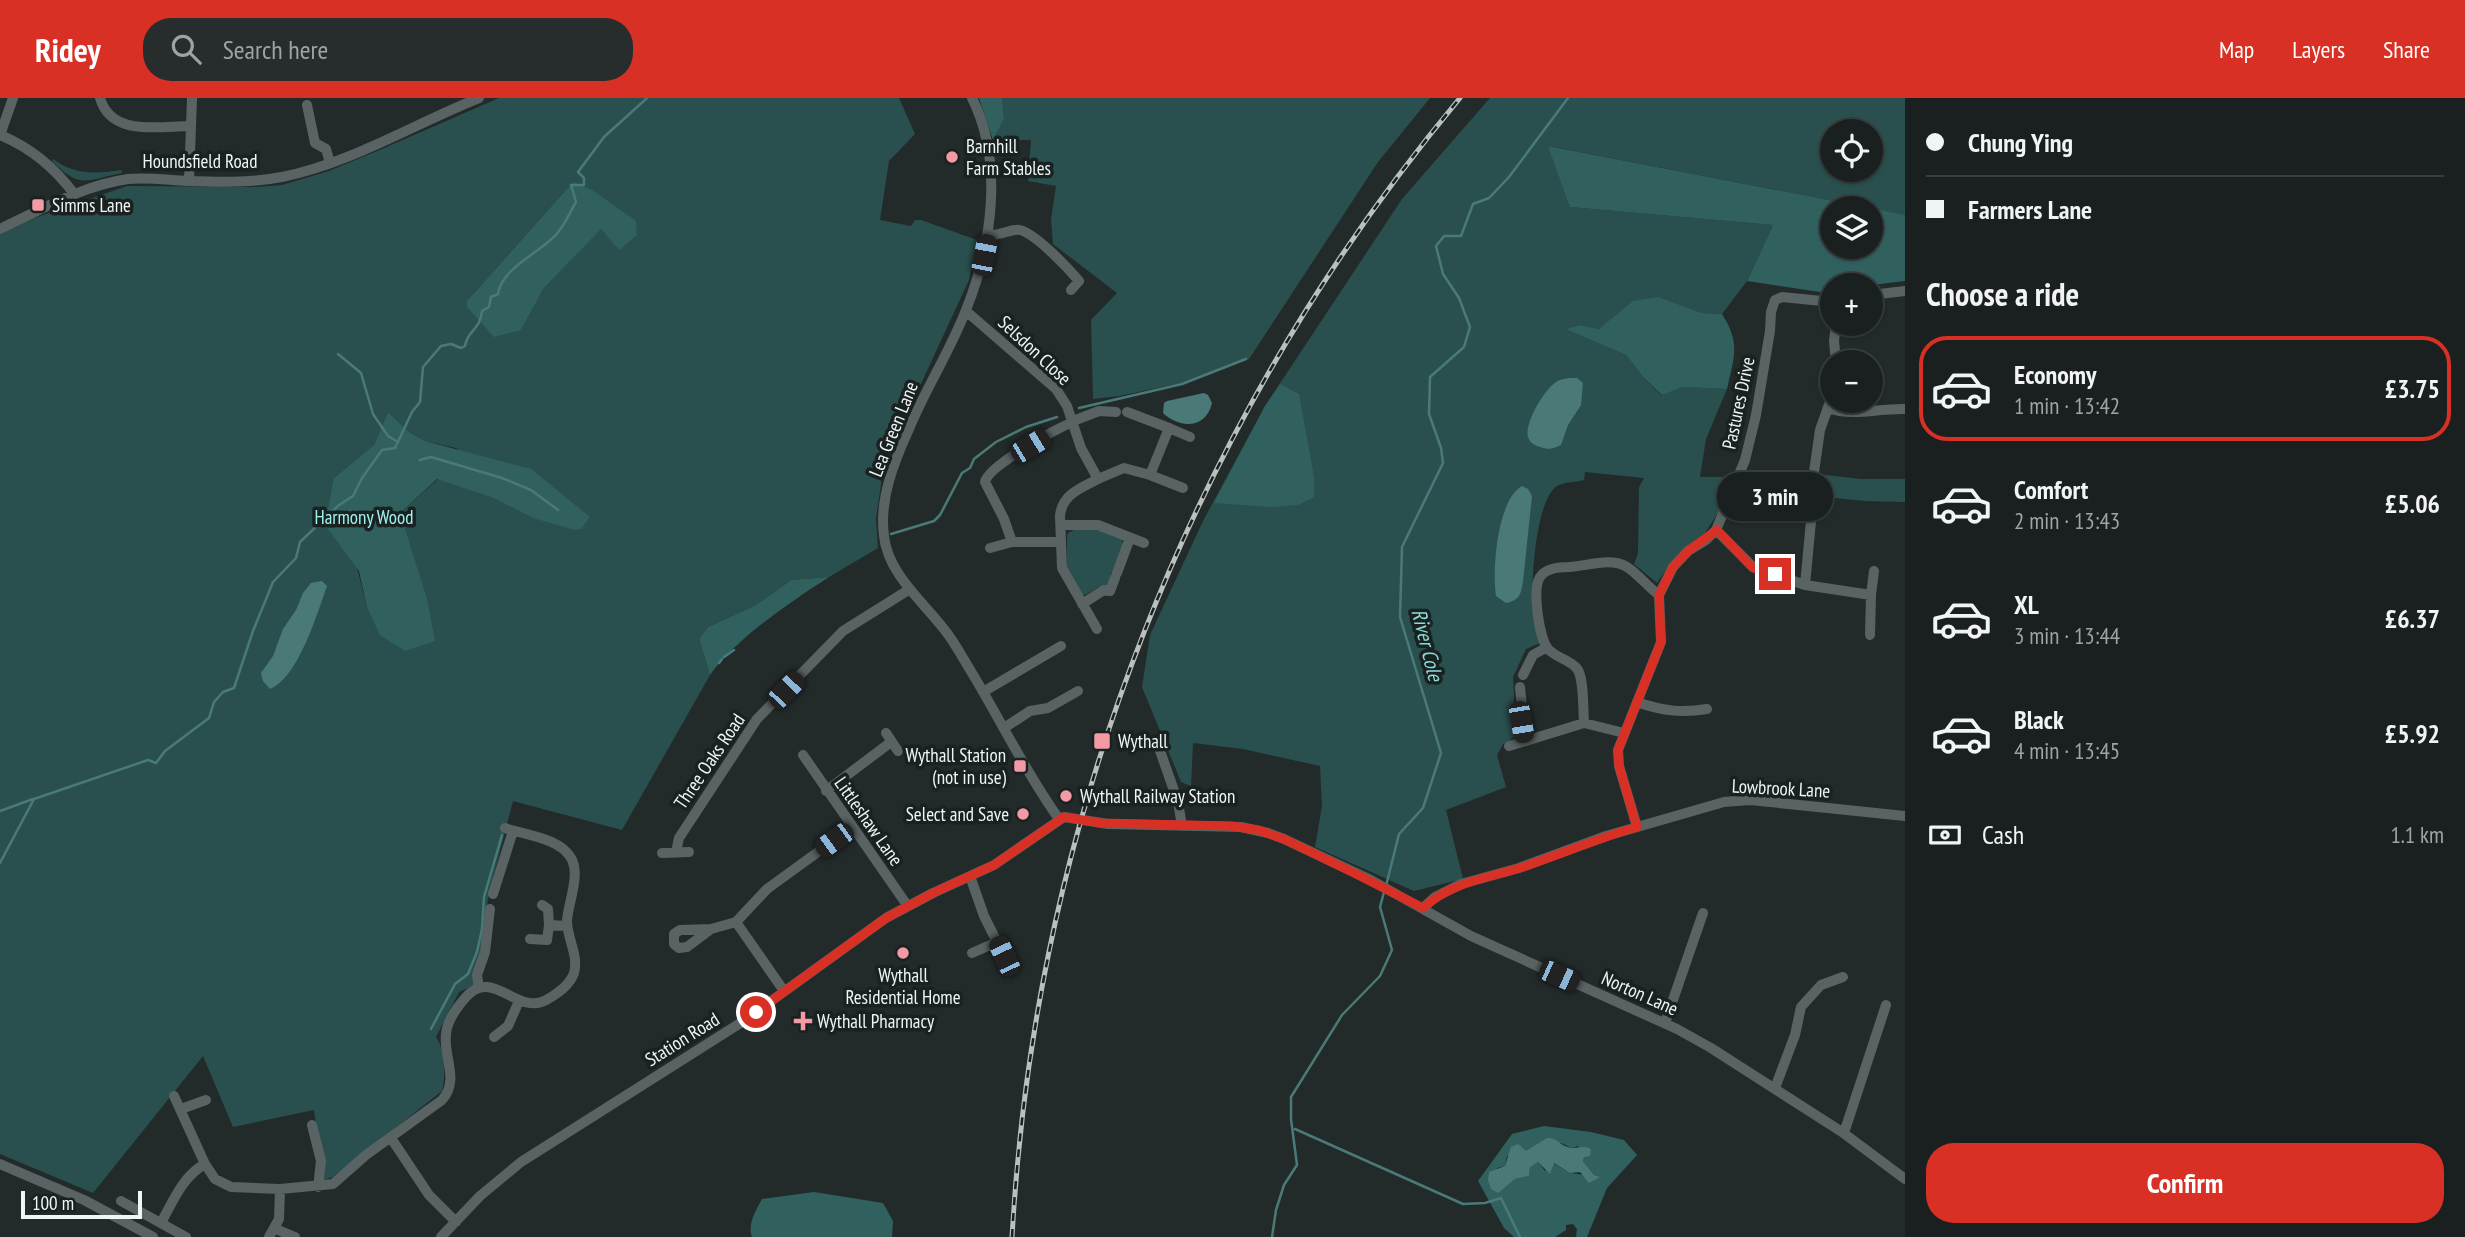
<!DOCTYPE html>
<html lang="en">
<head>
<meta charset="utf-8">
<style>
  body { margin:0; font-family:"PT Sans Narrow",sans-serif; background:#272d2d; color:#f1f3f6; height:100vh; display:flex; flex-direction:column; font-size:26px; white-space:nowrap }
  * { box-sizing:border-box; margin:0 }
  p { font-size:23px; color:#9fa3a5 }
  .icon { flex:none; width:38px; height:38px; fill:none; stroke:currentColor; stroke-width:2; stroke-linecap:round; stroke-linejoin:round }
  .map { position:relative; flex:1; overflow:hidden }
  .drawer { display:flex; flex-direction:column; background:#1a2020; width:560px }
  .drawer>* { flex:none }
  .guide { display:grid; align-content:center; height:154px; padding:0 21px; background:#1a2020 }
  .fabs { position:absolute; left:1820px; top:21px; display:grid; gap:14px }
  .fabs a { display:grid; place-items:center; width:63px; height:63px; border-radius:50%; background:#1a2020; box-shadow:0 2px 5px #0004,0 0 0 2px #383e3e; font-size:35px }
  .scale { position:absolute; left:21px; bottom:18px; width:121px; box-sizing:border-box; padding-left:7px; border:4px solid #f0f5f5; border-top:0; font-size:19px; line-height:24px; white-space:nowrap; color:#f0f5f5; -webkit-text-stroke:5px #192121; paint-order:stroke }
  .end { position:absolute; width:32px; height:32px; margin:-16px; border:9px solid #d93025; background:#fff; box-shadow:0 0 0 4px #fff }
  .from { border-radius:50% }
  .bubble { position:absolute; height:49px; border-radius:24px; background:#1a2020; box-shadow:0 2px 5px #0004,0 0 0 2px #383e3e; font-size:23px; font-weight:700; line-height:49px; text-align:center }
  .car { position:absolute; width:21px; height:42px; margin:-21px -10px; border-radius:9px; box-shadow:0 0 5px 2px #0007; background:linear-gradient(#222 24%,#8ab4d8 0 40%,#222 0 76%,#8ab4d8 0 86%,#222 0) }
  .guide b { display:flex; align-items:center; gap:24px; height:66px; font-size:26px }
  .guide b+b { border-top:2px solid #383e3e }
  .guide i { width:18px; height:18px; background:#f1f3f6 }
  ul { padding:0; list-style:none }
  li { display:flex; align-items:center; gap:21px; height:105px; margin:0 14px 10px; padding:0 7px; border:4px solid transparent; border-radius:28px }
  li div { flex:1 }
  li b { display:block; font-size:26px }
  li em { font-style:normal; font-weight:700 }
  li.current { border-color:#d93025 }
  li>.icon { width:63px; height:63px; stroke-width:1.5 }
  h2 { padding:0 21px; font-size:32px; line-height:84px }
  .pay { display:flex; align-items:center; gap:18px; height:77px; padding:0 21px; font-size:26px }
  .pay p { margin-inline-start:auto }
  .action { display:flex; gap:14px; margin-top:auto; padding:14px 21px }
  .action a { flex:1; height:80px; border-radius:28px; background:#d93025; color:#fff; font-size:28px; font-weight:700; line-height:80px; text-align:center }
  header { display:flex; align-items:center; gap:42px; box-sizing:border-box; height:98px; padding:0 35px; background:#d93025; color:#fff }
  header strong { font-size:33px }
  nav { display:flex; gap:38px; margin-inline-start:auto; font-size:24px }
  .search { width:490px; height:63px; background:#272d2d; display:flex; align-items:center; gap:18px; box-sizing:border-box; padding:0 24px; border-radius:28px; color:#9fa3a5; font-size:26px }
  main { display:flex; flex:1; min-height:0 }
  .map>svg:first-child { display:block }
  .green { fill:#29504e; fill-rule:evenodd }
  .forest { fill:#31615f; fill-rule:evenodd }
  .water { fill:#4a7a78 }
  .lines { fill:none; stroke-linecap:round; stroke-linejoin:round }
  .stream { stroke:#4a7a78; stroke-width:2.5 }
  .minor { stroke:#5a6363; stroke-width:10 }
  .rail-casing { stroke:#babfbf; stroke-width:5 }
  .rail { stroke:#192121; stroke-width:2.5; stroke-dasharray:8; stroke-linecap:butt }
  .route { stroke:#d93025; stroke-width:9 }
  .poi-dot { fill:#f49aa4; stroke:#192121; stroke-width:2.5 }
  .labels { text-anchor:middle; stroke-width:7; stroke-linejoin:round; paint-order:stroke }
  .poi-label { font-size:19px; fill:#f0f5f5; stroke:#192121; text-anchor:start }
  .street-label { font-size:19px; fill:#f0f5f5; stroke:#192121 }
  .park-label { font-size:19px; fill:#9ef3ef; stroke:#192121 }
  .water-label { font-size:21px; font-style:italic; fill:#88dcd9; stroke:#192121 }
</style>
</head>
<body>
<header>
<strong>Ridey</strong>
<div class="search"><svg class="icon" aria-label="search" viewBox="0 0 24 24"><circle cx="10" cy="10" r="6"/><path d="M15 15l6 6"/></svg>Search here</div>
<nav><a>Map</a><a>Layers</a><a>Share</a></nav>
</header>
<main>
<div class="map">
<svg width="1905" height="1139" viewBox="0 0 1905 1139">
  <rect width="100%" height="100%" fill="#232b2a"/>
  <path class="green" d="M 499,0 L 899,0 L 915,36 L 889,63 L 880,122 L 911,128 L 915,122 L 921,122 L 977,142 L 969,182 L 913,303 L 882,379 L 876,421 L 878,450 L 829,479 L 791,482 L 756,507 L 708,529 L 699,541 L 710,577 L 622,732 L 513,703 L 489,795 L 475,887 L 459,894 L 436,939 C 445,951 446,979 442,993 L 333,1079 L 323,1082 L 314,1012 L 233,1029 L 203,958 L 93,1095 L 0,1056 L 0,135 L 26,123 L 127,88 L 255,89 L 282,87 L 329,73 L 382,51 ZM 573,84 L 619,152 L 601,130 L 544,190 L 521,232 L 467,203 ZM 388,314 L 409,334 L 425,343 L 456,350 L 533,420 L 493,400 L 438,381 L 400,415 L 410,452 L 367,509 L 334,380 L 374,347 Z
    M 1002,0 L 1430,0 L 1378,64 L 1249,261 L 1181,285 L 1119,298 L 1093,301 L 1091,222 L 1117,195 L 1053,146 L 1051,121 L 1056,88 L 1028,83 L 1031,42 L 993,42 L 1004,21 Z
    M 1490,0 L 1905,0 L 1905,117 L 1549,48 L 1571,109 L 1773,127 L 1747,183 L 1722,216 L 1702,215 L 1659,199 L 1599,231 L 1580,227 L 1567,231 L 1626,257 L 1643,279 L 1661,297 L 1683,289 L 1727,291 L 1706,341 L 1700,379 L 1727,379 L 1721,410 L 1705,435 L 1684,451 L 1670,466 L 1657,485 L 1634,466 L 1638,455 L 1639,389 L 1644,380 L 1585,374 L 1584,382 C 1576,384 1564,384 1557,388 C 1538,400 1532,469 1533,491 C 1534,509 1538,528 1540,545 L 1526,551 L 1513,579 L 1516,638 L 1503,646 L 1497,657 L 1506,689 L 1446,712 L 1463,781 L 1414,793 L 1315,749 L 1322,708 L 1320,668 L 1243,651 L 1193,645 L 1191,688 L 1181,684 L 1142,589 L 1150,537 L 1203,423 L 1265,308 L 1402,101 ZM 1832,33 L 1871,33 L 1871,72 L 1832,72 Z
    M 53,61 C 74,77 96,76 121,72 L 122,75 C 86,82 81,92 52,63 Z
    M 1818,376 L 1860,381 L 1905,381 L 1905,404 L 1865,403 L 1815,398 L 1813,381 Z
    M 1096,431 L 1122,441 L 1123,447 L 1107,488 L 1099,489 L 1085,497 L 1080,496 L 1067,473 L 1067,438 L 1068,435 L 1074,432 Z"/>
  <path class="forest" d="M 979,0 L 1002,0 L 1004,21 L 993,42 Z
    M 1548,48 L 1870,110 L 1832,110 L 1832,149 L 1871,149 L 1871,110 L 1905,117 L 1905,183 L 1871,187 L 1832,187 L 1832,193 L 1827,195 L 1747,183 L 1773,127 L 1570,109 Z
    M 573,84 L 592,92 L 636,123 L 637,137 L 619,152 L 601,131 L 544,190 L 521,232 L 494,239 L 467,209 L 467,203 Z
    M 1659,199 L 1702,215 L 1722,216 C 1741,246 1734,258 1727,291 L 1683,289 L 1662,297 L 1643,279 L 1626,257 L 1566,231 L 1580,227 L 1599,231 L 1633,203 Z
    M 1280,286 L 1299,296 L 1314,379 L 1314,399 L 1298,407 L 1271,409 L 1214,405 L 1265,308 Z
    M 388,314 L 409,334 L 425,343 L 531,371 L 590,419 L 581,431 L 575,432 L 533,420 L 493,400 L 437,381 L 400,415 L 427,501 L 435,543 L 405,553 L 380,537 L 367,509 L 359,473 L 325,427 L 334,380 L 374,347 Z
    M 829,479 C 792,503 735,541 710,577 L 699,541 L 708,529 L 756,507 L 791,482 Z
    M 1544,1028 L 1591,1034 L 1624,1042 L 1637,1057 L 1607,1090 L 1587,1139 L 1576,1139 L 1577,1131 L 1573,1126 L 1566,1127 L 1566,1132 L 1555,1139 L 1514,1139 L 1504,1130 L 1478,1083 L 1512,1036 ZM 1561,1045 L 1572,1050 L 1578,1048 L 1584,1059 L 1583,1063 L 1594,1077 L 1599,1079 L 1570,1075 L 1553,1065 L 1545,1073 L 1538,1064 L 1530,1068 L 1529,1078 L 1515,1081 L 1498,1094 L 1497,1070 L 1505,1068 L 1507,1058 Z
    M 814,1094 L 883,1105 L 893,1123 L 892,1139 L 752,1139 C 747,1127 756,1112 762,1101 Z"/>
  <path class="water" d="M 1577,280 L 1583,285 L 1581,307 L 1568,327 L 1561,347 C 1553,351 1549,352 1540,349 C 1534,347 1530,345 1528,339 C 1524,326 1544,292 1555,285 C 1561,280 1569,280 1577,280 Z
    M 1204,295 L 1208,297 L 1212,305 C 1206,331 1180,331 1163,315 L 1164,305 L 1167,303 Z
    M 1522,388 L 1528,391 L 1532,398 L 1523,483 C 1521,496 1520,502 1506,505 L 1496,498 C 1492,472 1497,402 1522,388 Z
    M 322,483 L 327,488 C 317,516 298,580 270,591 L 263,583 L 261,575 L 273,558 L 283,531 L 296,512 L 303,495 L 311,485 Z
    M 1547,1040 C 1557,1039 1559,1047 1568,1049 C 1576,1052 1582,1046 1591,1051 L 1590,1058 L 1584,1059 L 1583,1063 L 1594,1077 L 1600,1079 L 1589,1085 L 1580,1074 L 1570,1075 L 1554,1065 L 1550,1076 L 1538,1064 L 1530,1069 L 1529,1078 L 1515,1081 L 1498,1095 L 1491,1091 L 1488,1082 L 1489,1074 L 1505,1068 L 1511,1049 L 1518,1046 L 1526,1053 Z"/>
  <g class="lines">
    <path class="stream" d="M 338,256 L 361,275 L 373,316 L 388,338 L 398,344
      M 1079,310 L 1182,286 L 1246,261
      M 397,346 L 412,314 L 420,304 L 423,269 L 441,248 L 451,246 L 461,250 L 465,248 C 468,231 480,233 482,213 L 489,209 L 491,199 L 498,196 C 502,168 545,153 559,133 C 566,124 570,114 576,104 L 571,87 L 584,87 L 584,80 L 578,74 L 604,39 L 647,0
      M 420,362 L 431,359 L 502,380 L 531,392 L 558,412
      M 891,436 L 934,423 L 940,417 L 962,375 L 970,370 L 974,361 L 996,344 L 1026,329 L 1057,319
      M 724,559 L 734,552
      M 719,565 L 722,561
      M 0,713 L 33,701
      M 0,765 L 34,701 L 148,662 L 156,665 L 165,653 L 209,620 L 214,604 L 223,594 L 234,590 L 253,533 L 273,484 L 296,460 L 300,444 L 339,407 L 353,398 L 362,380 L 382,352 L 395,350 L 396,348
      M 1386,788 L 1399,736 L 1423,710 L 1441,655 L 1400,519 L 1402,449 L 1443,365 L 1441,350 L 1429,316 L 1430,279 L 1464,249 L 1470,229 L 1459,200 L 1443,176 L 1436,148 L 1444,138 L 1461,138 L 1473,106 L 1489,100 L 1509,79 L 1568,0
      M 431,931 L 455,886 L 468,876 L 477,854 L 482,831 L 484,799 L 502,737
      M 1295,1031 L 1463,1106 L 1485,1105 L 1501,1100 L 1520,1139
      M 1272,1139 L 1276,1112 L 1284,1087 L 1297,1067 L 1291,1021 L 1291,999 L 1342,917 L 1380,878 L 1392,852 L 1380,809 L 1384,794"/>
    <path class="minor" d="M 100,0 C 111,39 159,28 191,28
      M 972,0 C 1004,64 992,147 966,212 C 950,253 926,290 909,331 C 894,364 879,401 884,438 C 888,477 925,505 947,535 C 956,547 964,562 972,575 C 1001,623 1026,675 1059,721
      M 307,7 L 315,45 L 326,51 L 330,65
      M 0,37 C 32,50 55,70 75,97
      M 0,37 L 13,0
      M 189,83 L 192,0
      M 0,131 C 40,112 84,87 128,81 C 148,79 167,82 187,83 C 218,84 251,85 282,79 C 351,65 414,26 479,0
      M 988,137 C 1000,138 1013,130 1020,132 C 1036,136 1068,170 1079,183 L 1071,192
      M 1871,197 L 1905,193
      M 966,213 L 1056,291 L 1067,308 L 1081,350 L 1098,381 C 1081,390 1062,396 1060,418 L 1062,470 L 1097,531
      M 1836,264 L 1834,243 L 1836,226
      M 1828,310 C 1854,319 1878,310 1905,311
      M 1073,323 L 1099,313 L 1116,314
      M 1169,330 L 1190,339
      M 1150,377 L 1183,390
      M 1098,381 L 1124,370 L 1150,377 L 1169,330 L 1127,314
      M 1061,427 L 1098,427 L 1144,445
      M 1716,432 L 1753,469 L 1805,487 L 1871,497 L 1874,473
      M 1060,444 L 1012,444 L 1004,421 L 985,384 C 988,368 1056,331 1073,324
      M 990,450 L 1012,444
      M 1117,475 L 1130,440
      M 1805,487 L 1813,402 L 1810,388 L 1810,378 L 1814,374 L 1820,332 L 1832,298
      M 1082,506 L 1104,492 L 1110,493 L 1115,480
      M 1870,537 L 1871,497
      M 1523,577 L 1533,557 L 1547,549
      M 1520,589 L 1525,643
      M 983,594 L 1061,548
      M 1637,604 C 1662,613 1681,615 1707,611
      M 1584,625 C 1583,612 1584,583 1578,572 C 1573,563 1556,560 1548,551 C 1539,540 1532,491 1540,479 C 1546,470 1560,469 1569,469 C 1587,468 1611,459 1627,469 C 1637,475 1648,489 1659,497
      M 1004,630 L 1030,613 L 1048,610 L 1078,593
      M 886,635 L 898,653
      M 1158,647 L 1178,704 L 1182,728
      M 1509,648 L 1584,625 L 1624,635
      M 803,657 L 907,807
      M 826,693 L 891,644
      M 1637,729 L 1619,668 L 1618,652 L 1661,544 L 1659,497 L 1673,469 L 1688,453 L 1706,442 L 1716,432 L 1745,362 L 1756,317 L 1770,233 L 1771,214 L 1775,202 L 1782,199 L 1832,204
      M 676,754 L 679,740 L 757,621 L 843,533 L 910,491
      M 662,755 L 689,754
      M 970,778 L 984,818 L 997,844 L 972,855
      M 493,796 L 513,733
      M 542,807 L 548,811 L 549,827 L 567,828
      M 1423,810 L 1435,799 L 1461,786 L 1519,770 L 1606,738 L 1724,704 L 1750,702 L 1905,718
      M 711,831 L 687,849 L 679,850 L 674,846 L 674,836 L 680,832 L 711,831 L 736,824
      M 530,841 L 547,842 L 549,827
      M 997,844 L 1004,858
      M 479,890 L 477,877 L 485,854 L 490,811
      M 784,893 L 736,824 L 767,791 L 851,730
      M 1665,925 L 1703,815
      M 494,939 L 508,928 L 519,903
      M 1775,990 L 1795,937 L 1801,909 L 1821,887 L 1843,879
      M 174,998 L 205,1066 L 215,1081 L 231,1089 L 280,1091 L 333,1086 L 366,1057 L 442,1002 C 460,982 443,959 446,936 C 447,923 458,908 466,899 C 493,868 518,920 548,901 C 558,895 570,887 574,875 C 579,858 567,840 567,823 C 568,805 581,776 571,760 C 560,740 525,737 505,730
      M 181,1011 L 206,1002
      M 312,1027 L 321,1063 L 318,1089
      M 1844,1035 L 1886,907
      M 391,1040 L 429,1097 L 456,1124
      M 0,1066 L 84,1102 L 153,1139
      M 121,1103 L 186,1139
      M 161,1125 C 173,1103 183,1078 205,1066
      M 276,1131 L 295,1139
      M 269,1139 L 279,1121 L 280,1091
      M 441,1139 L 480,1098 L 521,1064 L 742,924 L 886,820 L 933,795 L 994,767 L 1064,719 L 1108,726 L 1241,729 L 1268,735 L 1284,741 L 1371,782 L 1471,838 L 1677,931 L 1711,950 L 1842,1034 L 1905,1081"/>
    <defs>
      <path id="rail" d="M 1012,1139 C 1035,722 1193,320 1460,0"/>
    </defs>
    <use href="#rail" class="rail-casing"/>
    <use href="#rail" class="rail"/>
  </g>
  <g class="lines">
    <path class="route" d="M 756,914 L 886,820 L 933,795 L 994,767 L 1064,719 L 1101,725 L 1231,728 L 1258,732 L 1284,741 L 1354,775 L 1423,810 C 1451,784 1488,780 1523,769 C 1561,756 1599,740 1637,729 L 1619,668 L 1618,652 L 1661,544 L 1659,497 L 1673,469 L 1688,453 L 1717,432 L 1753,470 L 1775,476"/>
  </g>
  <g class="poi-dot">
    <circle cx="952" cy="59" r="7"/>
    <rect x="31" y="100" width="14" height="14" rx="3.5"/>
    <rect x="1093" y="634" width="18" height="18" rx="3.5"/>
    <rect x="1013" y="661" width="14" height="14" rx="3.5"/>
    <circle cx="1066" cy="698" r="7"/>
    <circle cx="1023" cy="716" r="7"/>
    <circle cx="903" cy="855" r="7"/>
    <path d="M799.5 912.5h7v7h7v7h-7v7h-7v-7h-7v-7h7z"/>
  </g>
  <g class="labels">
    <g class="poi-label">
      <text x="966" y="55">Barnhill<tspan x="966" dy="22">Farm Stables</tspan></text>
      <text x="52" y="114">Simms Lane</text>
      <text x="1118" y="650">Wythall</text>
      <text x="1006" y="664" text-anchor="end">Wythall Station<tspan x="1006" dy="22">(not in use)</tspan></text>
      <text x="1080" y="705">Wythall Railway Station</text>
      <text x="1009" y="723" text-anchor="end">Select and Save</text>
      <text x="903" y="884" text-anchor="middle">Wythall<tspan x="903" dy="22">Residential Home</tspan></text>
      <text x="817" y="930">Wythall Pharmacy</text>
    </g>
    <g class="street-label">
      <text x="200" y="70">Houndsfield Road</text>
      <text transform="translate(1035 252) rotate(43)" y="7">Selsdon Close</text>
      <text transform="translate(1738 305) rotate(-78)" y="7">Pastures Drive</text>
      <text transform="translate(893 331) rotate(-68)" y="7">Lea Green Lane</text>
      <text transform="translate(709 663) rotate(-56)" y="7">Three Oaks Road</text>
      <text transform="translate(1781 690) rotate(3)" y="7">Lowbrook Lane</text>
      <text transform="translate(869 723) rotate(55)" y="7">Littleshaw Lane</text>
      <text transform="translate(1640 895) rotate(24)" y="7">Norton Lane</text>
      <text transform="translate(682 941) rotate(-32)" y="7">Station Road</text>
    </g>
    <g class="park-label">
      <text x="364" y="426">Harmony Wood</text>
    </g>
    <g class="water-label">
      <text transform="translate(1427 547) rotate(76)" y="7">River Cole</text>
    </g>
  </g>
</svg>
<div class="fabs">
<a><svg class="icon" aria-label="locate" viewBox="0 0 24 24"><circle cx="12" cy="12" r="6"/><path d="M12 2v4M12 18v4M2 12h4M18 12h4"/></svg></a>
<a><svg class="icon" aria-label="layers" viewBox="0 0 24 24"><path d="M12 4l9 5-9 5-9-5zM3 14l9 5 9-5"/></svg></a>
<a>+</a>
<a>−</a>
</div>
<div class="scale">100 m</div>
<i class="end from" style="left:756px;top:914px"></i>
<i class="end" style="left:1775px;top:476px"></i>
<div class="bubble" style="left:1717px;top:374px;width:116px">3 min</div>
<i class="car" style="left:984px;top:157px;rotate:11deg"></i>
<i class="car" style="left:1030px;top:348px;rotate:59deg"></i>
<i class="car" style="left:786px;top:592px;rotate:44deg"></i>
<i class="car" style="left:1521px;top:624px;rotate:170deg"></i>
<i class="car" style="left:834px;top:742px;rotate:234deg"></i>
<i class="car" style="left:1004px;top:858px;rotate:335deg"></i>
<i class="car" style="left:1559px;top:878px;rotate:114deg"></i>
</div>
<section class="drawer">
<div class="guide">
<b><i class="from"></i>Chung Ying</b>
<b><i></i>Farmers Lane</b>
</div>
<h2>Choose a ride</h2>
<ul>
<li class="current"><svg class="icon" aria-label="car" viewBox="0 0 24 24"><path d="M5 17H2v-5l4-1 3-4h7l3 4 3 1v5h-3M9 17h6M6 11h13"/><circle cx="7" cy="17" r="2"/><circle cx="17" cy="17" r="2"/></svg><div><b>Economy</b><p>1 min · 13:42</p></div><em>£3.75</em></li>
<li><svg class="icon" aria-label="car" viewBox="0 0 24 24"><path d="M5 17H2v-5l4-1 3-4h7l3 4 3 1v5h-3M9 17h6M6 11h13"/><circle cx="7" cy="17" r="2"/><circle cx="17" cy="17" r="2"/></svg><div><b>Comfort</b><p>2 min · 13:43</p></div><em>£5.06</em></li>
<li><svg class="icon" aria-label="car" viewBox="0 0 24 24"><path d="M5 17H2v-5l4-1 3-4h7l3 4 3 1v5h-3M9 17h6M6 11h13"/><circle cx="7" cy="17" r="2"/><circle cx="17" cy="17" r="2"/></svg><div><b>XL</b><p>3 min · 13:44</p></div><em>£6.37</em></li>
<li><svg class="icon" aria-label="car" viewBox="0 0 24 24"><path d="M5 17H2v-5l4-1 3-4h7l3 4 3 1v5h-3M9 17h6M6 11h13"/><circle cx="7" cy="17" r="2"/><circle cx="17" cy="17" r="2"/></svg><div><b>Black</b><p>4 min · 13:45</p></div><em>£5.92</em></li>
</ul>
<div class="pay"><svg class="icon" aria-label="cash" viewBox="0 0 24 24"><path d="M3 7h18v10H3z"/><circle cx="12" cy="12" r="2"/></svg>Cash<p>1.1 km</p></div>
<div class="action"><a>Confirm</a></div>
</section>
</main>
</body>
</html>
